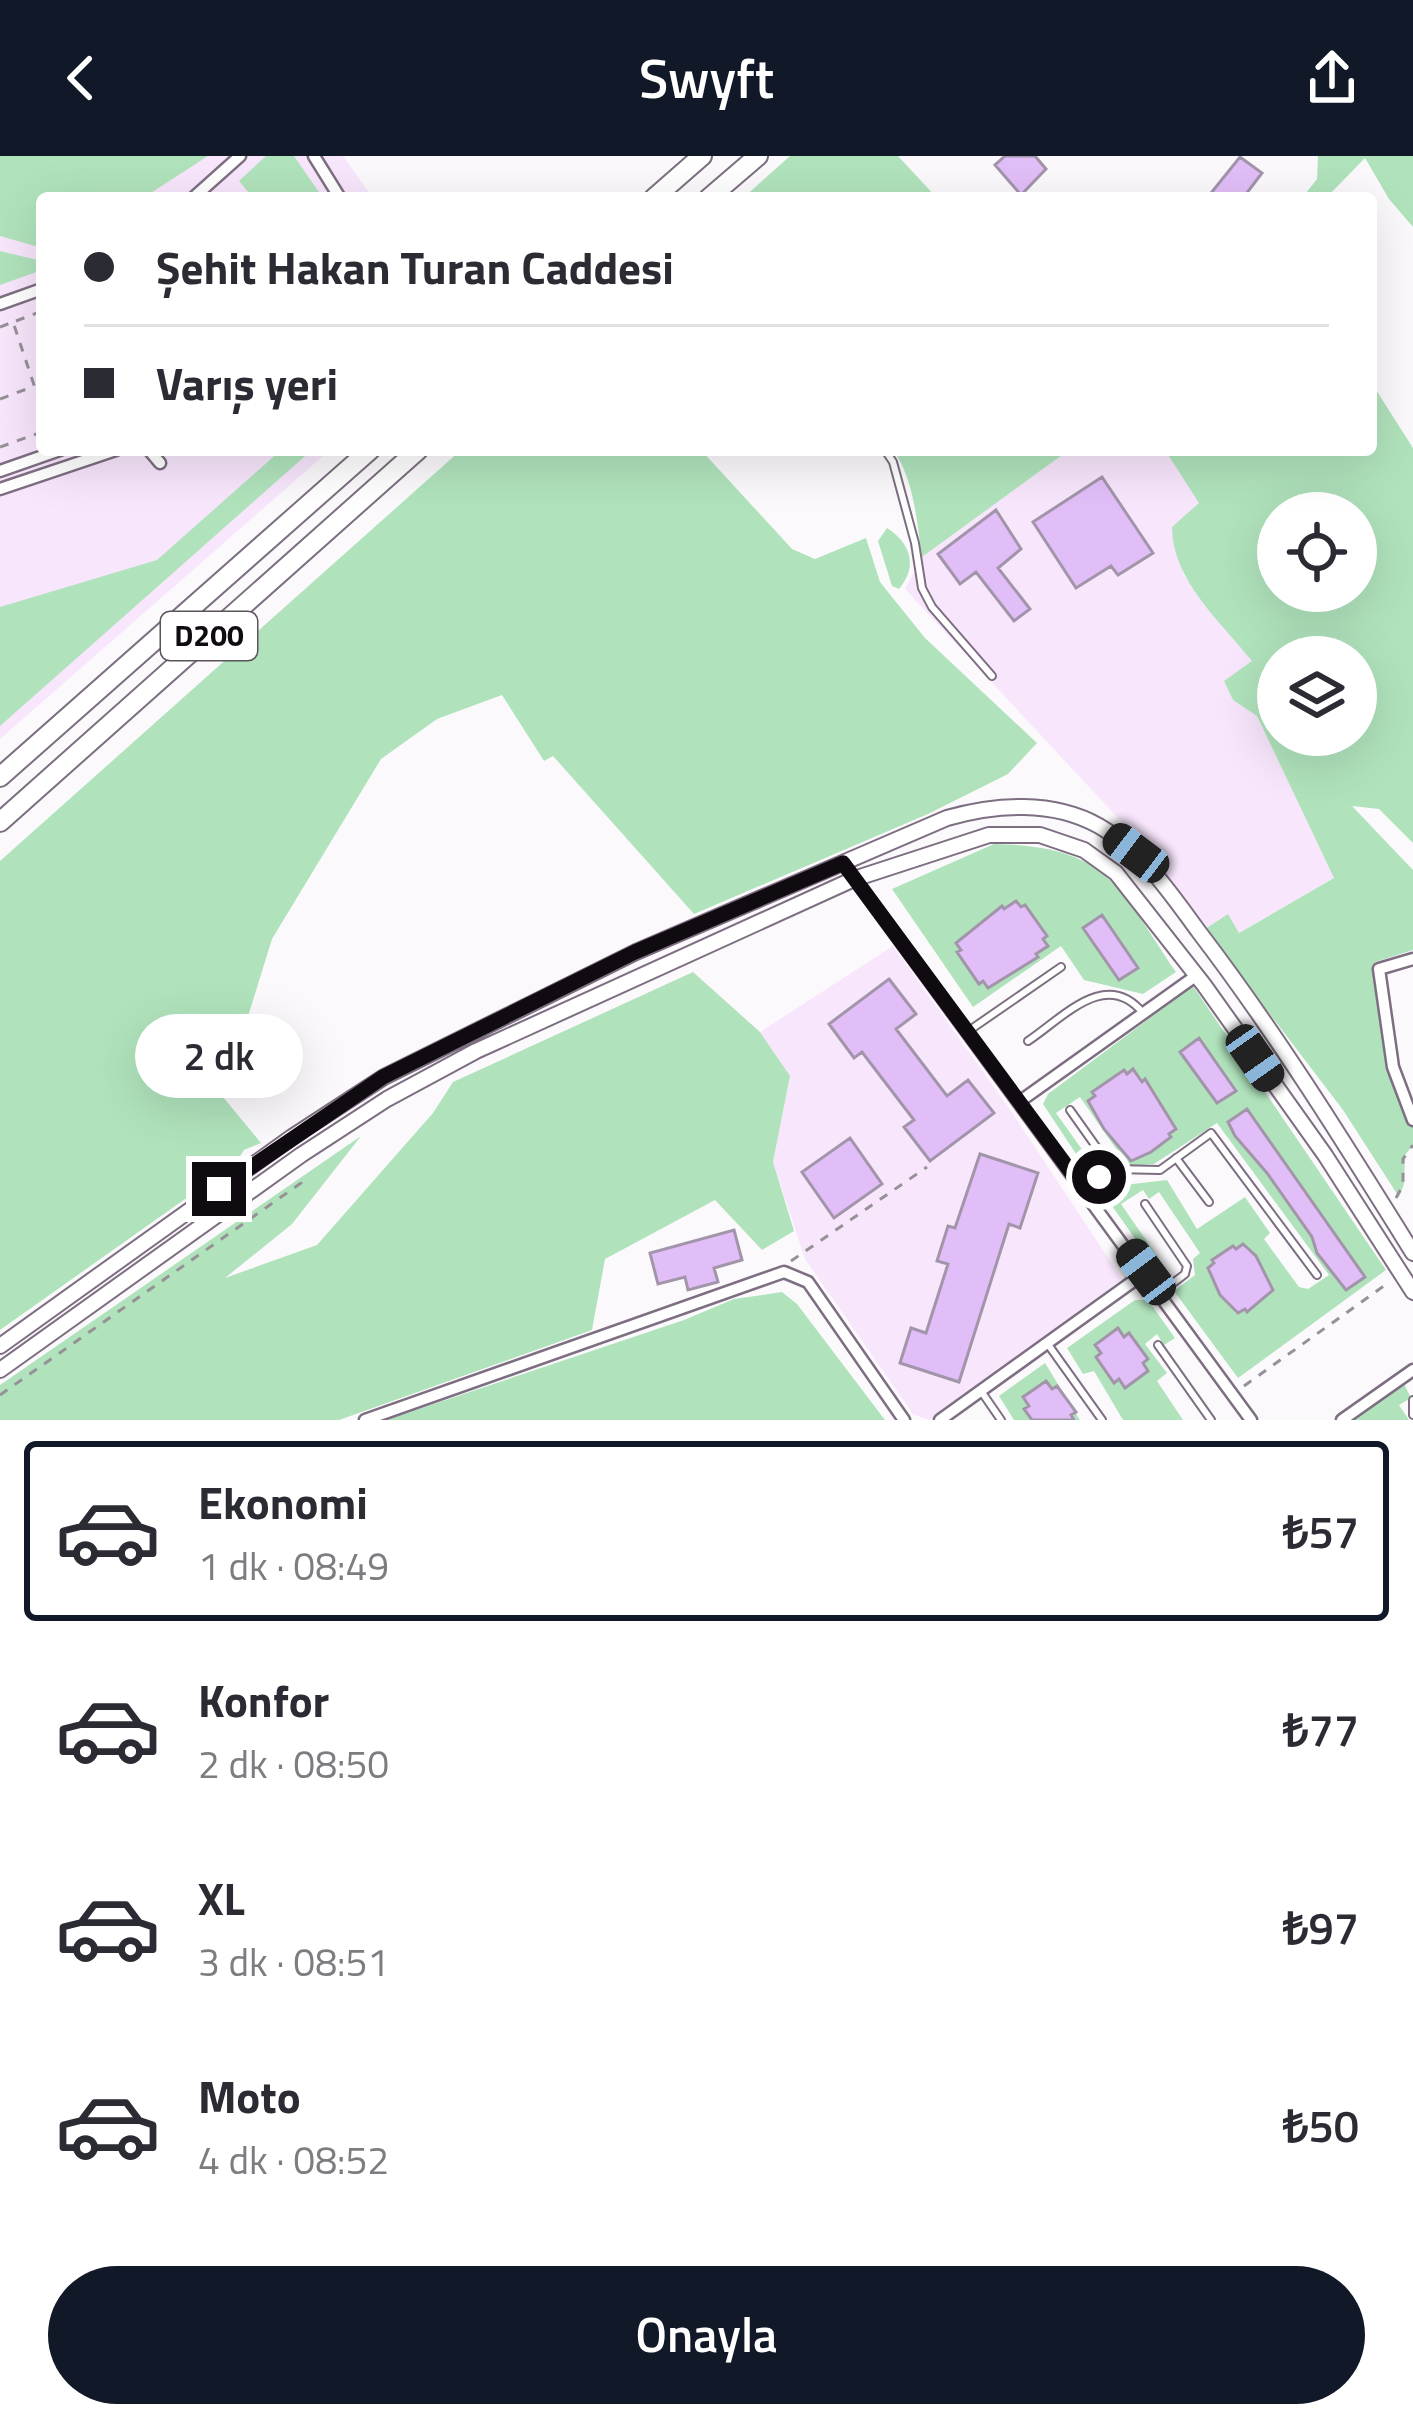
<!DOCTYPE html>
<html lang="tr">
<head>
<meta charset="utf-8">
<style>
  body { margin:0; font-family:"Titillium Web",sans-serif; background:#f7f7f7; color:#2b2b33; height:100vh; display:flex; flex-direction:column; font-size:45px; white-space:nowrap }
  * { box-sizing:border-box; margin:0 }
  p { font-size:39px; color:#7c7c81 }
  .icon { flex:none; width:66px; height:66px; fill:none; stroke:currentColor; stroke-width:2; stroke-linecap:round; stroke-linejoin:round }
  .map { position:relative; height:1264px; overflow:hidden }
  .details { display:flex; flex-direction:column; background:#fff; flex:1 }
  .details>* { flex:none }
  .guide { position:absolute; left:36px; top:36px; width:1341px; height:264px; border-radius:12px; box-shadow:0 12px 48px #0002; display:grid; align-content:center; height:264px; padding:0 48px; background:#fff }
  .tools { position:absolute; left:1257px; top:336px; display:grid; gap:24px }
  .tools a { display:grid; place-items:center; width:120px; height:120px; border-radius:50%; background:#fff; box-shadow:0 12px 48px #0002; font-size:60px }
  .end { position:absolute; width:54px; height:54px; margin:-27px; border:15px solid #100a11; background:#fff; box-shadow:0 0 0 6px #fff }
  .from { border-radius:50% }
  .bubble { position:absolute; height:84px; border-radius:42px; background:#fff; box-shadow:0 12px 48px #0002; font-size:39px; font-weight:600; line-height:84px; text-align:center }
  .car { position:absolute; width:36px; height:72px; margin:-36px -18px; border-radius:15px; box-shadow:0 0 9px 3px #0007; background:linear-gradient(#222 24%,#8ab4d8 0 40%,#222 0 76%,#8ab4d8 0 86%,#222 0) }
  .guide b { display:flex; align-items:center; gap:42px; height:114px; font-size:45px }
  .guide b+b { border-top:3px solid #e1e1e2 }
  .guide i { width:30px; height:30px; background:#2b2b33 }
  ul { padding:21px 0 0; list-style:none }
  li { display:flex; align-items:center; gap:36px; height:180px; margin:0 24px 18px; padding:0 24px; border:6px solid transparent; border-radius:12px }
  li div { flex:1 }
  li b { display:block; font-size:45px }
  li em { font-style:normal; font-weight:600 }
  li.current { border-color:#111827 }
  li>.icon { width:108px; height:108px; stroke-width:1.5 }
  .button { display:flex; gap:24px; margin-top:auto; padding:24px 48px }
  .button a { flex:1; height:138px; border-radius:72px; background:#111827; color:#fff; font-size:48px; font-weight:600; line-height:138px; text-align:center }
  header { display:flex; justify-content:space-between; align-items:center; height:156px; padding:0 48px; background:#111827; color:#fff; font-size:54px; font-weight:600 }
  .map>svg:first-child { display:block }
  .built { fill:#f8e6fc }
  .green { fill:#b0e3bc; fill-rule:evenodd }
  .building { fill:#e2bef8; stroke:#a295aa; stroke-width:3 }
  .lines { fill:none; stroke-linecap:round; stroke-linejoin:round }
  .service-casing { stroke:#7d6e81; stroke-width:10 }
  .minor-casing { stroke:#7d6e81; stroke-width:15 }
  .tertiary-casing { stroke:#7d6e81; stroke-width:18 }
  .trunk-casing { stroke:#7d6e81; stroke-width:22 }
  .path { stroke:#969197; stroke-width:3; stroke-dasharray:9 9; stroke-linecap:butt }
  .service { stroke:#fff; stroke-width:6 }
  .minor { stroke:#fff; stroke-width:10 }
  .tertiary { stroke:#fff; stroke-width:14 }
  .trunk { stroke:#fff; stroke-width:18 }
  .route { stroke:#100a11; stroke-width:15 }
  .labels { text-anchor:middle; stroke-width:9; stroke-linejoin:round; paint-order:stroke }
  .shield { fill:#fff; stroke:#585458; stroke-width:3 }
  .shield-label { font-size:30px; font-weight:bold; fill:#100a11 }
</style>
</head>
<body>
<header><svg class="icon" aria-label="back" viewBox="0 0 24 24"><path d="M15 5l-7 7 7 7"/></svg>Swyft<svg class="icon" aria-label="share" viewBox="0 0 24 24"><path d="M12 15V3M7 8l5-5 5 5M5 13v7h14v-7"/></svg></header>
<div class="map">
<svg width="1413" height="1264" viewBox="0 0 1413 1264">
  <rect width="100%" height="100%" fill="#fcf9fd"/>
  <path class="built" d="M 0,0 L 343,0 L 373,42 L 42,42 L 42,294 L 330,294 L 0,583 Z
    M 1069,294 L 1165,294 L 1200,347 L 1183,418 L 1253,505 L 1225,526 L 1233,544 L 1257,560 L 1334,722 L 1238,777 L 1228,758 L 1205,773 L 1143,689 L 905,433 L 922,401 Z
    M 893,790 L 1011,955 L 1122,1123 L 930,1264 L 913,1258 L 805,1103 L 773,1006 L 790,921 L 760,876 Z"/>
  <path class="green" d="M 0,0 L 208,0 L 143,42 L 42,42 L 42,92 L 0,80 Z
    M 266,0 L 294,0 L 323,42 L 253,42 L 239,25 Z
    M 790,0 L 898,0 L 937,42 L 743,42 Z
    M 1318,0 L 1413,0 L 1413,71 L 1389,43 L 1365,2 L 1326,42 L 1302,42 L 1317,23 Z
    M 0,95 L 42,105 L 42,114 L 0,129 Z
    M 1371,226 L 1413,292 L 1413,687 L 1379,653 L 1352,650 L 1413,714 L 1413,794 L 1375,806 L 1377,840 L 1388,893 L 1413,966 L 1413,989 L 1405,999 L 1404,1028 L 1399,1041 L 1343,954 L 1205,773 L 1228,758 L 1239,777 L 1334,722 L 1257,560 L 1233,544 L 1224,525 L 1252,505 C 1221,466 1172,424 1172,371 L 1199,347 L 1165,294 L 1371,294 ZM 1278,357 L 1356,357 L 1356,435 L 1278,435 ZM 1278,501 L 1356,501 L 1356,579 L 1278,579 Z
    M 281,294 L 312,294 L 0,570 L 0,451 L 157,404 Z
    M 461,294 L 701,294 L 792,393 L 815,403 L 866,382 L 880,426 L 925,482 L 1037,587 L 1008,618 L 928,658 L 694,758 L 553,600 L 544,605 L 502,539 L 437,563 L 381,603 L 272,783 L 223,941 L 261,987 L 244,994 L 236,1007 L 0,1174 L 0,705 Z
    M 893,294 L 1069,294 L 922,401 C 917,367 914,322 893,294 Z
    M 887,372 C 911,387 918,411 899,433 L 892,430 L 878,385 Z
    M 994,688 C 1108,690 1118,730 1176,816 L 1143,838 L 1084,824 L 1061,790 L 973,851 L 892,733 Z
    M 693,816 L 760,876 L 790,920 L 773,1006 L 794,1075 L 762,1094 L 715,1044 L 605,1103 L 592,1174 L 339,1264 L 0,1264 L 0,1229 L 361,980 L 292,1068 L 225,1122 L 317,1089 L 433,957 L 453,926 Z
    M 1193,830 L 1386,1114 L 1238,1222 L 1174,1135 L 1195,1119 L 1193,1103 L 1200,1097 L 1159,1036 L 1149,1043 L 1143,1034 L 1121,1048 L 1171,1120 L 1165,1125 L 1105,1040 L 1107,1031 L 1167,1024 L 1197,1073 L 1245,1041 L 1270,1077 L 1264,1083 L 1299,1131 L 1308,1133 L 1329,1119 L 1217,967 L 1154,1008 L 1128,1010 L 1080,941 L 1056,957 L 1096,1013 L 1086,1013 L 1043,948 L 1048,938 Z
    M 782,1136 L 797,1148 L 885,1264 L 386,1264 L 684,1164 L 734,1143 Z
    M 1135,1144 L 1148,1144 L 1175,1182 L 1164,1189 L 1157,1178 L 1145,1188 L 1167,1217 L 1157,1225 L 1183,1264 L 1123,1264 L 1094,1215 L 1083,1218 L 1067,1192 Z
    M 1045,1207 L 1080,1264 L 1014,1264 L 999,1240 Z
    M 1403,1226 L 1411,1242 L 1399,1249 L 1409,1264 L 1351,1264 Z"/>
  <path class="building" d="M 1005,0 L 1035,0 L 1046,13 L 1021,39 L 995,9 Z
    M 1240,1 L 1262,17 L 1243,42 L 1207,42 Z
    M 1102,321 L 1153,397 L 1118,419 L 1111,410 L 1076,432 L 1033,366 Z
    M 996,354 L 1021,393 L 998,412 L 1030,453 L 1014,465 L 976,416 L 960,428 L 938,398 Z
    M 1016,745 L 1021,751 L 1025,749 L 1047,780 L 1043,783 L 1048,790 L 1036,798 L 1038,801 L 988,832 L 983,825 L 979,828 L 957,796 L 961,794 L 956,787 L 1002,750 L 1004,753 Z
    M 1102,759 L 1138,812 L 1119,824 L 1083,772 Z
    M 889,823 L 916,858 L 896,873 L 947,940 L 968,924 L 994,957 L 930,1005 L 904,971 L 914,964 L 862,896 L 854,902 L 829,868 Z
    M 1199,882 L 1236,935 L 1217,947 L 1180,896 Z
    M 1133,913 L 1142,926 L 1145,923 L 1176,973 L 1169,978 L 1171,981 L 1151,996 L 1131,1005 L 1104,973 L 1088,945 L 1095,940 L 1092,936 L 1124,914 L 1127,918 Z
    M 1247,953 L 1365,1121 L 1346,1134 L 1317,1097 L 1312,1081 L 1267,1017 L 1235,980 L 1228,966 Z
    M 850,982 L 882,1028 L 834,1062 L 802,1016 Z
    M 980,998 L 1038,1017 L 1020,1072 L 1009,1068 L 959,1226 L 900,1207 L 911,1172 L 926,1177 L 948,1108 L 937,1105 L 948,1070 L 955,1072 Z
    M 734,1074 L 742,1104 L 714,1112 L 718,1126 L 688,1134 L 685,1121 L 658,1128 L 650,1097 Z
    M 1243,1088 L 1256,1100 L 1273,1134 L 1247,1156 L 1245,1153 L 1238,1157 L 1220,1139 L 1208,1112 L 1214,1107 L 1212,1104 L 1233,1090 L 1236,1093 Z
    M 1118,1172 L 1124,1181 L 1129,1177 L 1148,1203 L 1143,1207 L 1148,1215 L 1125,1232 L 1119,1223 L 1114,1227 L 1096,1201 L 1101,1197 L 1095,1189 Z
    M 1046,1225 L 1052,1233 L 1057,1230 L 1076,1256 L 1071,1259 L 1074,1264 L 1032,1264 L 1024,1253 L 1029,1250 L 1023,1241 Z"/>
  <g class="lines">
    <defs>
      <path id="service" d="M 885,294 L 893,306 L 915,387 L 922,432 L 932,451 L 992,520
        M 967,876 L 1061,811
        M 1028,885 C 1064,861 1106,812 1143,857
        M 1070,954 L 1112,1013 L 1160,1014 L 1211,977 L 1317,1119
        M 1176,1002 L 1209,1046
        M 1082,1031 L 1112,1013
        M 1145,1048 L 1187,1110 L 1185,1118 L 1160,1137
        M 1047,1187 L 1102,1264
        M 1158,1189 L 1211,1264
        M 981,1235 L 1001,1264
        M 1413,1244 L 1413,1259"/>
      <path id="minor" d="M 314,0 L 340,42
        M 193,42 L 240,0
        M 0,148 L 42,133
        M 149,294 L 160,307
        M 0,315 L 60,294
        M 0,333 L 116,294
        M 843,707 L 1251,1264
        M 1413,803 L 1379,813 L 1393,911 L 1413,964
        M 1019,946 L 1197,819
        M 365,1264 L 784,1116 L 808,1126 L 904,1264
        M 940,1264 L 1146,1116
        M 1342,1264 L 1413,1214"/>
      <path id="tertiary" d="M 0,1190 L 292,981 L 384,921 L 636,796 L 947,662 C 996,648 1053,644 1099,670 C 1141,693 1171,738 1199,776 C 1277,878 1345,988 1413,1097
        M 0,1214 L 301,999 L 387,943 L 476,895 L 854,723 L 989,679 L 1040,679 L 1084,694 L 1116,717 L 1204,829 L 1325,999 L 1413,1136"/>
      <path id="trunk" d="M 654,42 L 702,0
        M 709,42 L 758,0
        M 0,621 L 370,294
        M 0,666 L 418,294"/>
    </defs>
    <use href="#service" class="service-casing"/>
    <use href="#minor" class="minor-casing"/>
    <use href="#tertiary" class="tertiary-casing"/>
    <use href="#trunk" class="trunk-casing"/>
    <path class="path" d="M 16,165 L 42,155
      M 0,171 L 13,166 L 42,253
      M 0,243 L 32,231
      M 0,291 L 42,276
      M 1396,1042 L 1403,1029 L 1403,1003 L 1413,989
      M 791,1105 L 927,1011
      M 1244,1230 L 1388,1127
      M 0,1239 L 301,1027 L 296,1021"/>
    <use href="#service" class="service"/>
    <use href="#minor" class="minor"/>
    <use href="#tertiary" class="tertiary"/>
    <use href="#trunk" class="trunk"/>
  </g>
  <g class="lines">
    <path class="route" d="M 219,1033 L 383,921 L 635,796 L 843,707 L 1082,1031 L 1099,1021"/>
  </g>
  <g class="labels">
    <rect class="shield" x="161" y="456" width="96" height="48" rx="9"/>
    <g class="shield-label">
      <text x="209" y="490">D200</text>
    </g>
  </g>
</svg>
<div class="tools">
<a><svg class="icon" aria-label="locate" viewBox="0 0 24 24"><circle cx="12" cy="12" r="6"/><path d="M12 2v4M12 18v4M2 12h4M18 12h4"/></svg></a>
<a><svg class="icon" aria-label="layers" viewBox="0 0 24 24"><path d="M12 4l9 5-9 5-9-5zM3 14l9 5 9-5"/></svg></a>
</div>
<i class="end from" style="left:1099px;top:1021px"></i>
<i class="end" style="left:219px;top:1033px"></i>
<div class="bubble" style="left:135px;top:858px;width:168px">2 dk</div>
<i class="car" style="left:1136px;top:697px;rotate:307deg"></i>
<i class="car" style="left:1255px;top:902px;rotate:145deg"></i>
<i class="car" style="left:1146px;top:1116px;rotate:323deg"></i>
<div class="guide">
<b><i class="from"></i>Şehit Hakan Turan Caddesi</b>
<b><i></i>Varış yeri</b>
</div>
</div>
<section class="details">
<ul>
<li class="current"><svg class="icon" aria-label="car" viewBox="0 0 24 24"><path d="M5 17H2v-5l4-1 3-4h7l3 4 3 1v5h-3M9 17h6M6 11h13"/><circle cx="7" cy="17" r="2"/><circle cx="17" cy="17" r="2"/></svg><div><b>Ekonomi</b><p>1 dk · 08:49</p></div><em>₺57</em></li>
<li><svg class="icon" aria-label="car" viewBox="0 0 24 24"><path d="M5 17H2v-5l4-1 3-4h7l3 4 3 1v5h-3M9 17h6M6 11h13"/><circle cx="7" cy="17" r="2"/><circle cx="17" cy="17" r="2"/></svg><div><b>Konfor</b><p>2 dk · 08:50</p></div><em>₺77</em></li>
<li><svg class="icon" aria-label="car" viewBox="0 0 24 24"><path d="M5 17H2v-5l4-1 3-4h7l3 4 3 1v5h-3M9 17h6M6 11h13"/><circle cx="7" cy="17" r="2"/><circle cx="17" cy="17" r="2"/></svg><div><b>XL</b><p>3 dk · 08:51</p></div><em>₺97</em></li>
<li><svg class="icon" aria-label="car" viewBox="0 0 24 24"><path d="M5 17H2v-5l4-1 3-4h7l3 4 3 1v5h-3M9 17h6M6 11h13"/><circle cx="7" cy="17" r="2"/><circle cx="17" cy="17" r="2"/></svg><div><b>Moto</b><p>4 dk · 08:52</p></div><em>₺50</em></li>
</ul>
<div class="button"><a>Onayla</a></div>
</section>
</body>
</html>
